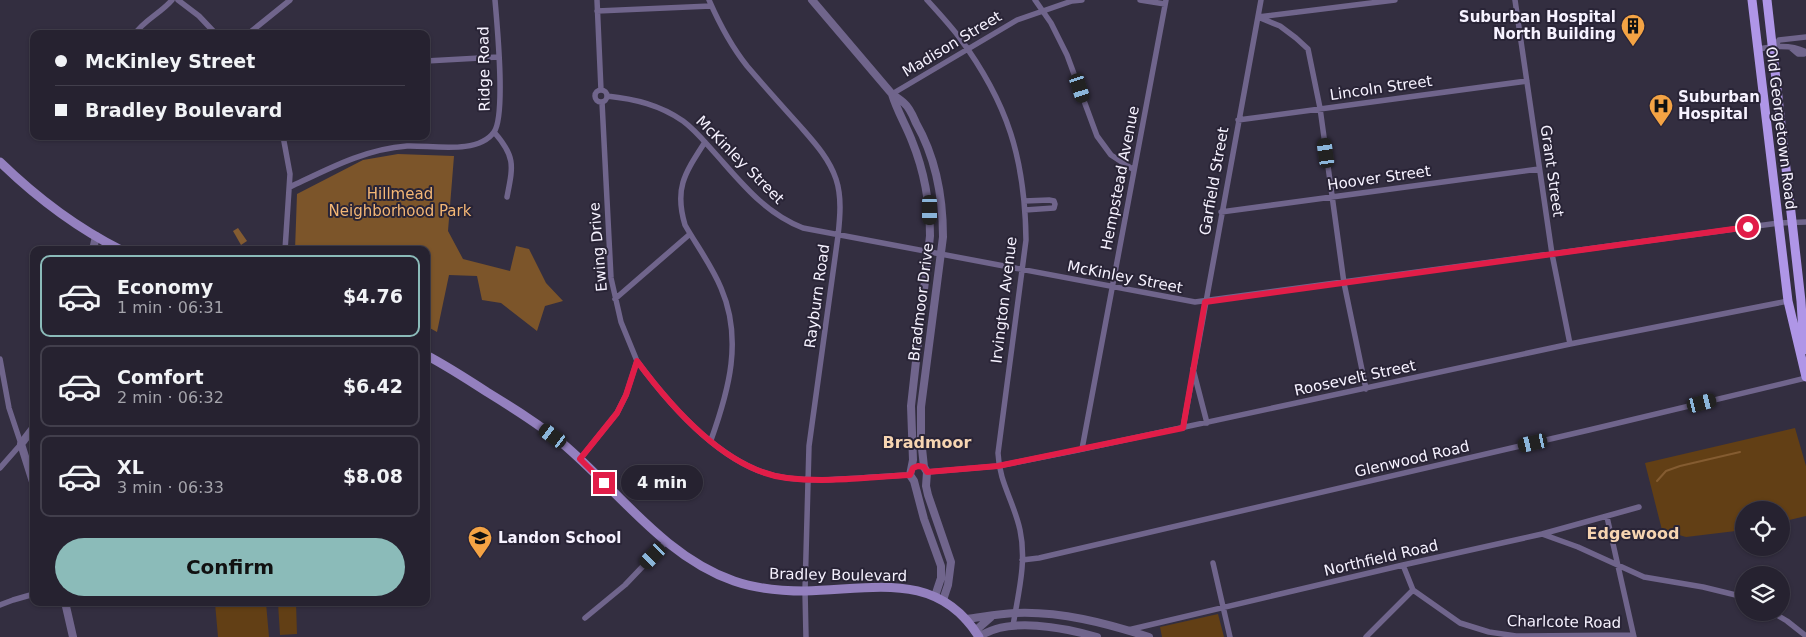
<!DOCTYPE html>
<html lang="en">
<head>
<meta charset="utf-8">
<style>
  body { margin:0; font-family:"DejaVu Sans",sans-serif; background:#322f3c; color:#f1f3f6; height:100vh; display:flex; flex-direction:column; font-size:19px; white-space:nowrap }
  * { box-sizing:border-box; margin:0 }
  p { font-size:16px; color:#a4a4ab }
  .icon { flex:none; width:28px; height:28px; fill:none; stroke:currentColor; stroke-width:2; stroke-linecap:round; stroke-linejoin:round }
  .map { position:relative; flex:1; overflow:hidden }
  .drawer { position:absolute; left:30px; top:246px; width:400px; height:360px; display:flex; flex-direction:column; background:#262230; border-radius:10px; box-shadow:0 1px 4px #0004,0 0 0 1px #423f4c }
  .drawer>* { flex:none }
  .hud { position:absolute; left:30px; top:30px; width:400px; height:110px; border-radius:10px; box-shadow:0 1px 4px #0004,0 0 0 1px #423f4c; display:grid; align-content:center; height:110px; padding:0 25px; background:#262230 }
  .controls { position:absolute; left:1735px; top:501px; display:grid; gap:10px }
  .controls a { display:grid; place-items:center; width:55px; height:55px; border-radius:50%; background:#262230; box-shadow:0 1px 4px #0004,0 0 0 1px #423f4c; font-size:25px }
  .end { position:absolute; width:22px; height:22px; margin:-11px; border:6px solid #e11d48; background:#fff; box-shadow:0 0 0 2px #fff }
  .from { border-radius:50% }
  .bubble { position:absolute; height:35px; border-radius:18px; background:#262230; box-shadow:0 1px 4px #0004,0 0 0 1px #423f4c; font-size:16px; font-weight:700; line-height:35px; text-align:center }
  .car { position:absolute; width:15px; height:30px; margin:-15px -8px; border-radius:6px; box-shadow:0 0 4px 1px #0007; background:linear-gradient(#222 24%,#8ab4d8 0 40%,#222 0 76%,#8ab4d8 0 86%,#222 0) }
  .hud b { display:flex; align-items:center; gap:18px; height:48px; font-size:19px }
  .hud b+b { border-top:1px solid #423f4c }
  .hud i { width:12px; height:12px; background:#f1f3f6 }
  ul { padding:9px 0 0; list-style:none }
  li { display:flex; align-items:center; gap:15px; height:82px; margin:0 10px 8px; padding:0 15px; border:2px solid #423f4c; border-radius:10px }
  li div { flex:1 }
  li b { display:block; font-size:19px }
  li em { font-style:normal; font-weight:700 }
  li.current { border-color:#8bbbb9 }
  li>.icon { width:45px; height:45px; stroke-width:1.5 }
  .button { display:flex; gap:10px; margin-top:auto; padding:10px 25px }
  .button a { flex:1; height:58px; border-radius:30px; background:#8bbbb9; color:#111; font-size:20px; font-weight:700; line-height:58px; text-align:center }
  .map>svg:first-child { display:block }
  .green { fill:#623f15 }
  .forest { fill:#7c552a }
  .water { fill:#845c31 }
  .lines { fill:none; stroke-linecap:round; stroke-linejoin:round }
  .stream { stroke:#845c31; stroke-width:2 }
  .minor { stroke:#70658c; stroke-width:5.5 }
  .tertiary { stroke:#70658c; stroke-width:8 }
  .secondary { stroke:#9480bf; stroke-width:9 }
  .primary { stroke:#af96e7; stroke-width:9 }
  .route { stroke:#e11d48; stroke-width:6 }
  .labels { text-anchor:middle; stroke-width:4; stroke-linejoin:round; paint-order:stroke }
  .poi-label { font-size:15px; font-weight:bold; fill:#f6f2ff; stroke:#292436; text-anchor:start }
  .street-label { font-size:15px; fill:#f6f2ff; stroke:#292436 }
  .park-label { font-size:15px; fill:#f3b675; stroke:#292436 }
  .neighbourhood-label { font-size:16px; font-weight:bold; fill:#f6d4b1; stroke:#292436 }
</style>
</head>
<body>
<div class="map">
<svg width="1806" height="637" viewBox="0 0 1806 637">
  <rect width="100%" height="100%" fill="#332e40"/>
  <path class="green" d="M 1795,428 L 1806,466 L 1806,516 L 1781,522 L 1781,510 L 1744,510 L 1744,530 L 1686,537 L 1662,530 L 1645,463 Z
    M 215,603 L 266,603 L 269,637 L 218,637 Z
    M 278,603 L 296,603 L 297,634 L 280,635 Z
    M 1218,614 L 1224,637 L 1162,637 L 1160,627 Z"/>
  <path class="forest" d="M 398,154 L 454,156 L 448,231 L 463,259 L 510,271 L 516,246 L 529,249 L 546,283 L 563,301 L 545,306 L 537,331 L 501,303 L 482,300 L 477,276 L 449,275 L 437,332 L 426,326 L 426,250 L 295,250 L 297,194 L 363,160 Z"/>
  <path class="water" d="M 238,228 L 247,241 L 241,245 L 233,231 Z"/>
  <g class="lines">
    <path class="stream" d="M 1657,481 L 1666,471 L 1680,466 L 1740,452"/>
    <path class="minor" d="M 178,0 L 199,16 L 216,34
      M 597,0 L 601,90
      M 709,0 C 719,23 731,46 747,66 C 764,86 782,106 800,126 C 814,142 829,158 836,179 C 842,197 840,217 838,236 L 809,446 L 805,591 L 806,637
      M 927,0 C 938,12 949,24 959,37 C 1008,103 1025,159 1026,240 L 998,453 C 999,482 1014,502 1020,530 C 1027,562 1018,594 1013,626
      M 1035,0 L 1051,23 L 1067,55 L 1097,136 L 1111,155 L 1134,170
      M 1140,0 L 1165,4
      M 1515,0 L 1552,254 L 1570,344
      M 597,11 L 711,6
      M 1258,17 L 1280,26 L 1296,38 L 1308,49 L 1320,108 L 1344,283 L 1366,389
      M 1258,17 L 1395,0
      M 135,34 C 143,21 161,13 172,0
      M 248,34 L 290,0
      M 1775,46 L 1779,40 L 1806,37
      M 1791,48 L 1798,54 L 1804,54 L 1806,52
      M 1758,49 C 1773,46 1792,44 1806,52
      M 426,61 L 498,57
      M595 96a6 6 0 1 1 12 0a6 6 0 1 1-12 0Z
      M 892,94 L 1017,20 L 1072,1 L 1082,0
      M 607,96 C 635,99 660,105 683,121 C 694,129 704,141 713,151 C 741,182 763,212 803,228 L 1195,302 L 1779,223 L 1806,222
      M 1238,120 L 1527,81
      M 494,132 C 516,157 513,166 507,197
      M 283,136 L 290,174 L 285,250
      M 705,142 C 685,173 674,188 685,225 C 697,246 712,266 721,288 C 743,339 729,390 711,440
      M 290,187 C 328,169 365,149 407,146 C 431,145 478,155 494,132 C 506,115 497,24 495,0
      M 1024,201 L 1049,200 L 1054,201 L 1055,204 L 1054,208 L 1025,210
      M 1221,212 L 1539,169
      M 615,299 L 690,234
      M 0,359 L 9,408 L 21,444 L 0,468
      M 637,361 C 671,407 727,471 787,478 C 827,483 870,476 910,475
      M 1193,369 L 1207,423
      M 1183,428 L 1261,0
      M 1082,449 L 1166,0
      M 580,459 L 617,413 L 626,395 L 637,361 L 621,322 L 611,278 L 602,102
      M 927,472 L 998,466 L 1078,450 L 1570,344 L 1788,301
      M 1607,517 L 1634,637
      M 1542,534 L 1578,547 L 1644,577 L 1703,587 L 1744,597
      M 1022,560 L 1039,558 L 1589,430 L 1806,378
      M 1213,563 L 1230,637
      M 1403,565 L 1413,590 L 1460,623 L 1489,632 L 1516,636 L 1633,635
      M 0,605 L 13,600 L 34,594
      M 1772,612 L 1787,621 L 1806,636
      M 585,618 L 625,585 L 666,542
      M 1128,630 L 1403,565 L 1542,534 L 1639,507
      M 1366,637 L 1413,590"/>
    <path class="tertiary" d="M 812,0 L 892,94 C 896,97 901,100 904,103 C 910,108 913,116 916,123 C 936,158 943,197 943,237 L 921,407 L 921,439 L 924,467 L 927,472 L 926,486 L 928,495 L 951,562 L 948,585 L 943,600
      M 892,94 C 897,111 906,125 912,141 C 925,173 930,202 930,236 L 911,406 L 913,460 L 910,475 L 914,481 L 924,519 L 941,566 L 941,578 L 935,596
      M 93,250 L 96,236
      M 34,427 L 21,444 L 34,485
      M 65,602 L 73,637
      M 965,619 C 982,617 998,614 1015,613 C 1060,611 1106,623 1149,637
      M 975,631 L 991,617
      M 979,637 C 1008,616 1065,628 1097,637"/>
    <path class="secondary" d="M 0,162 C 35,196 77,228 121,250
      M 426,355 C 447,366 467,379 487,392 C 513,408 539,424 562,443 C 618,490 663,556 734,581 C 757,589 781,591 805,591 C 871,590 937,569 979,637"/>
    <path class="primary" d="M 1752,0 L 1788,301 L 1806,377
      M 1767,0 L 1801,301 L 1804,350"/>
  </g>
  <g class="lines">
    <path class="route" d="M 604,483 L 580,459 L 617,413 L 626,395 L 637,361 C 671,407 727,471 787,478 C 827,483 870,477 910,475 L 913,468 L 918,466 L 924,467 L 927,472 L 998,466 L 1183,428 L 1205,302 L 1748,227"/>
  </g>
  <defs>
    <symbol id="building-pin" viewBox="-11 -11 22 30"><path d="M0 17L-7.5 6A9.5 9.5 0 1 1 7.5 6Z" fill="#f4a344" stroke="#292436"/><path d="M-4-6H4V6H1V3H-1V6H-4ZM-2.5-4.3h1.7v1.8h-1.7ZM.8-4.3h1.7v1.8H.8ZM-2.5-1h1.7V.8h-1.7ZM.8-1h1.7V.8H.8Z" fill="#111"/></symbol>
    <symbol id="hospital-pin" viewBox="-11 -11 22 30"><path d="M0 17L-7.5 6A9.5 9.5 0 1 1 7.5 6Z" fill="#f4a344" stroke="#292436"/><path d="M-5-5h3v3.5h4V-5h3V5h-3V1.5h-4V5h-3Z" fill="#111"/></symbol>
    <symbol id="school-pin" viewBox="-11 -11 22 30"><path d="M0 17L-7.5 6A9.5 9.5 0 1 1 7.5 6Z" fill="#f4a344" stroke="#292436"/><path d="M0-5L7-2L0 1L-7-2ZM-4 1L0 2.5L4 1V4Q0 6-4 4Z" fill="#111"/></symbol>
  </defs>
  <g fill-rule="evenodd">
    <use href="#building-pin" x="1619" y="12" width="28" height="38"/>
    <use href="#hospital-pin" x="1647" y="92" width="28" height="38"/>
    <use href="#school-pin" x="466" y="524" width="28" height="38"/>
  </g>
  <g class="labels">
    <g class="poi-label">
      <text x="1616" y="22" text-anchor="end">Suburban Hospital<tspan x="1616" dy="17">North Building</tspan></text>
      <text x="1678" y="102">Suburban<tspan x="1678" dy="17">Hospital</tspan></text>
      <text x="498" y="543">Landon School</text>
    </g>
    <g class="street-label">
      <text transform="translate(952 44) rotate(-31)" y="5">Madison Street</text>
      <text transform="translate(484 69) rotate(-91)" y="5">Ridge Road</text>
      <text transform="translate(1381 88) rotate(-8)" y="5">Lincoln Street</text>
      <text transform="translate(1781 128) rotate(83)" y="5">Old Georgetown Road</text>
      <text transform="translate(740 160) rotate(45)" y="5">McKinley Street</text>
      <text transform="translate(1552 171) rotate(82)" y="5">Grant Street</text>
      <text transform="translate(1120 178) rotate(-79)" y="5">Hempstead Avenue</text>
      <text transform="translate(1379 178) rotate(-8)" y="5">Hoover Street</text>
      <text transform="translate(1214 181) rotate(-80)" y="5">Garfield Street</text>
      <text transform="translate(598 247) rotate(-95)" y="5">Ewing Drive</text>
      <text transform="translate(1125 277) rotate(11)" y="5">McKinley Street</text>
      <text transform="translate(817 296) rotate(-82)" y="5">Rayburn Road</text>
      <text transform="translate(1004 300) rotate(-83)" y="5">Irvington Avenue</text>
      <text transform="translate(921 302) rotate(-83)" y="5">Bradmoor Drive</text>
      <text transform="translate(1355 378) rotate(-12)" y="5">Roosevelt Street</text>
      <text transform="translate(1412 459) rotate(-13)" y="5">Glenwood Road</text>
      <text transform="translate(1381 558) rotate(-13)" y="5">Northfield Road</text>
      <text transform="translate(838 575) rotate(1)" y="5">Bradley Boulevard</text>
      <text transform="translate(1564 622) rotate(1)" y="5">Charlcote Road</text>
    </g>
    <g class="park-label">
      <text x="400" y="199">Hillmead<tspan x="400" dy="17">Neighborhood Park</tspan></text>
    </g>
    <g class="neighbourhood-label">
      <text x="927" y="448">Bradmoor</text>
      <text x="1633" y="539">Edgewood</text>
    </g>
  </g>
</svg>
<div class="controls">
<a><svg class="icon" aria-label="locate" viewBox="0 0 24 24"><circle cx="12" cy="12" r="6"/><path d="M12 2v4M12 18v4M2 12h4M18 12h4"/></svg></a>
<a><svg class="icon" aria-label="layers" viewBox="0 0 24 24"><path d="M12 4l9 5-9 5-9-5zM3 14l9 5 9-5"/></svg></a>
</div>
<i class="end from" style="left:1748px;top:227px"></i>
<i class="end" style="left:604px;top:483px"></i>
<div class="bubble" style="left:621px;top:465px;width:82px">4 min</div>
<i class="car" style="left:1080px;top:88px;rotate:162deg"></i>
<i class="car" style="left:1326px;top:153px;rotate:352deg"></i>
<i class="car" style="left:930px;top:210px;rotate:180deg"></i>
<i class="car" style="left:1702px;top:403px;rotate:76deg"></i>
<i class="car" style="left:553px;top:436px;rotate:306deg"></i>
<i class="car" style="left:1533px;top:443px;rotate:257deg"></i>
<i class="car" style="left:653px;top:556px;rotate:224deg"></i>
<div class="hud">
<b><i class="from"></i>McKinley Street</b>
<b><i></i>Bradley Boulevard</b>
</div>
<section class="drawer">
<ul>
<li class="current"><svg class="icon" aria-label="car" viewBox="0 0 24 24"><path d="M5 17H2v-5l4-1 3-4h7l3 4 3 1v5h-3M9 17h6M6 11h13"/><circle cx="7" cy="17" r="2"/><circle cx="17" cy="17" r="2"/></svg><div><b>Economy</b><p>1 min · 06:31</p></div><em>$4.76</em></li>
<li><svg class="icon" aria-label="car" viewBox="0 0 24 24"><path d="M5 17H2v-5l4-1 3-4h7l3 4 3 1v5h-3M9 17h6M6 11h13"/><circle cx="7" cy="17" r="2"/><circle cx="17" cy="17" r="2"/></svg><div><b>Comfort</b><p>2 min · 06:32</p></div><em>$6.42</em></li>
<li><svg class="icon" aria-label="car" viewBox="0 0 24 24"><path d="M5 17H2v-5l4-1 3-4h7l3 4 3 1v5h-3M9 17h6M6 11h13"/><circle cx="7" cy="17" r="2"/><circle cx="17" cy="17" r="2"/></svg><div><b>XL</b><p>3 min · 06:33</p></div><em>$8.08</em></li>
</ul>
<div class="button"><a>Confirm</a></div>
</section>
</div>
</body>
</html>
